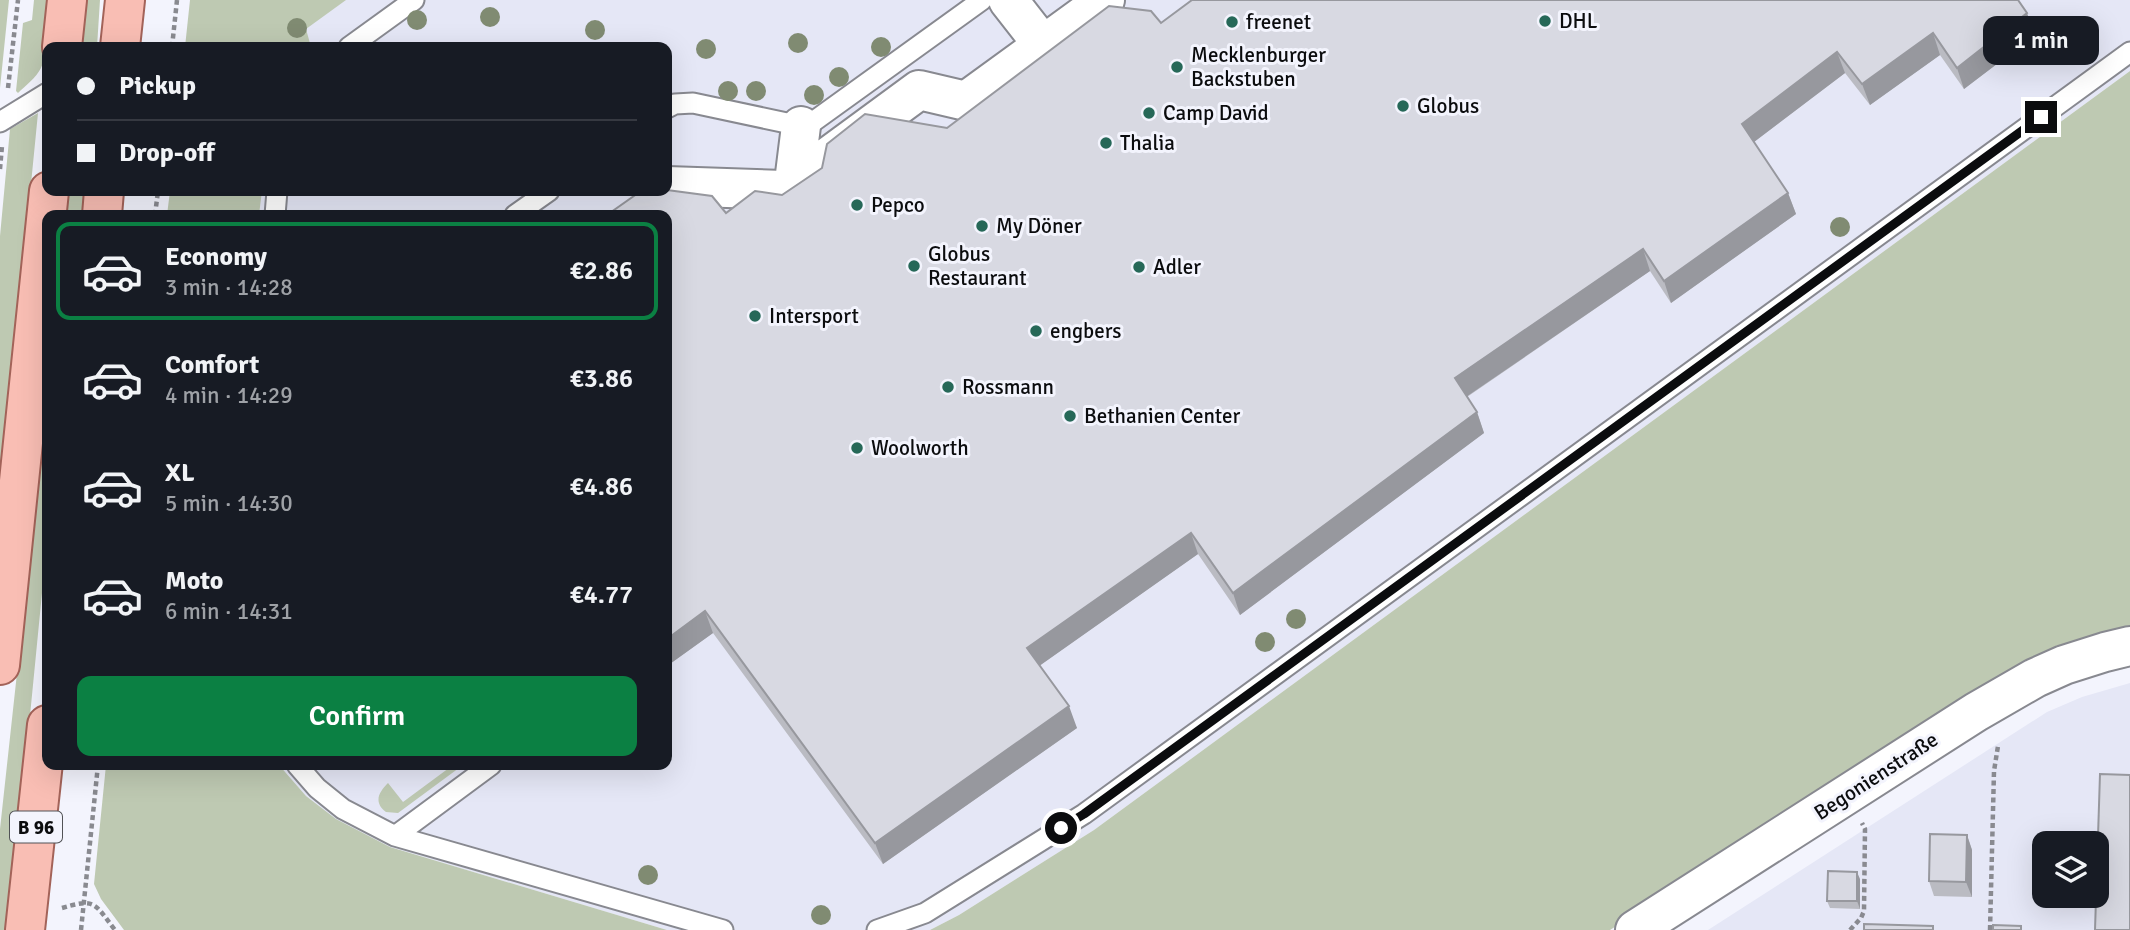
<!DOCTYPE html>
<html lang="en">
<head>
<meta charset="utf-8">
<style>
  body { margin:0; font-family:Signika,sans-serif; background:#242831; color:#f1f3f6; height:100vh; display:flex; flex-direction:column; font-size:26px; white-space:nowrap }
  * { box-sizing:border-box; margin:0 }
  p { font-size:23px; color:#9ea1a6 }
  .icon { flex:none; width:38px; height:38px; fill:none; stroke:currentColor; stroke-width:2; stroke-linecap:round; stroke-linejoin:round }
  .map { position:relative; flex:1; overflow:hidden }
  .side { position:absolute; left:42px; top:210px; width:630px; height:560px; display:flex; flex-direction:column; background:#171b24; border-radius:14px; box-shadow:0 7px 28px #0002 }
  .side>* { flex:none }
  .top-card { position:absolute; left:42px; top:42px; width:630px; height:154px; border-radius:14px; box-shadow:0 7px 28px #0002; display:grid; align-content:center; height:154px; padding:0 35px; background:#171b24 }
  .controls { position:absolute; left:2032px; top:831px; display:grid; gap:14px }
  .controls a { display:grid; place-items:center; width:77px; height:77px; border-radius:14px; background:#171b24; box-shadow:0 7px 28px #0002; font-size:35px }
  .end { position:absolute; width:32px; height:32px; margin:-16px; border:9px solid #0b0c0e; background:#fff; box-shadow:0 0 0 4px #fff }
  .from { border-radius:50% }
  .bubble { position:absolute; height:49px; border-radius:14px; background:#171b24; box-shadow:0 7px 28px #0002; font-size:23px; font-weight:600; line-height:49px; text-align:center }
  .top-card b { display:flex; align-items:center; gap:24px; height:66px; font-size:26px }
  .top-card b+b { border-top:2px solid #363941 }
  .top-card i { width:18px; height:18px; background:#f1f3f6 }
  ul { padding:12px 0 0; list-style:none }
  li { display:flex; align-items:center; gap:21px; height:98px; margin:0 14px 10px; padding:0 21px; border:4px solid transparent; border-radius:14px }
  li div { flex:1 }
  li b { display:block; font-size:26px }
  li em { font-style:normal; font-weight:600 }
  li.selected { border-color:#0b8043 }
  li>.icon { width:63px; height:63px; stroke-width:1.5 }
  .primary-button { display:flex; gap:14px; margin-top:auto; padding:14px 35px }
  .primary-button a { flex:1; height:80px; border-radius:14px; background:#0b8043; color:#fff; font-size:28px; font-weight:600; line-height:80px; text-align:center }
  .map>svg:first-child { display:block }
  .built { fill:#e5e7f6; fill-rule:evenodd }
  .green { fill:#bec9b2 }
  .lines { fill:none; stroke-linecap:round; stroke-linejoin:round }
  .lane-casing { stroke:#888990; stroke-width:23 }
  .street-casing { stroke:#888990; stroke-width:42 }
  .primary-casing { stroke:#a36359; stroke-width:42 }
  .path { stroke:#898a90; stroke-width:4.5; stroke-dasharray:5 3.5; stroke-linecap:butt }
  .lane { stroke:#fff; stroke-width:19 }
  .street { stroke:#fff; stroke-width:38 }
  .primary { stroke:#f9beb4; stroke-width:38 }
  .tree { fill:#808b72 }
  .wall { fill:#babbc2 }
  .shaded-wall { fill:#97989e }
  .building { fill:#d8d9e2; stroke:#97989e; stroke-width:2 }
  .route { stroke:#0b0c0e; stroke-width:9 }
  .poi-dot { fill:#266858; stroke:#f3f4fd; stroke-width:2.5 }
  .labels { text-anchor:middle; stroke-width:6; stroke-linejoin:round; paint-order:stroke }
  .shield { fill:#f3f4fd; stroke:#515256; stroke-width:2 }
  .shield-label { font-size:19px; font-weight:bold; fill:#0b0c0e }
  .poi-label { font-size:21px; fill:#0b0c0e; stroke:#f3f4fd; text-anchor:start }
  .street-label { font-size:21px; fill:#0b0c0e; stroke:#f3f4fd }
</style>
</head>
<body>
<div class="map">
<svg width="2130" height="930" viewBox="0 0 2130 930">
  <rect width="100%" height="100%" fill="#f3f4fd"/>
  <path class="built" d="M 271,0 L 2130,0 L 2130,71 L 1094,830 L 959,915 L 930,930 L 667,930 L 390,847 L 336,820 L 306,796 L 279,765 L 667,765 L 667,215 L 259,215 L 262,191 L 667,191 L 667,47 L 270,47 Z
    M 2130,683 L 2130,930 L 1708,930 L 2047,712 L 2082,697 ZM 2044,844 L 2096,844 L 2096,896 L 2044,896 Z"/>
  <path class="green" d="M 0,0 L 9,0 L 0,88 Z
    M 34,0 L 50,0 C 48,20 49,50 41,68 C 36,78 26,85 18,93 L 16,91 L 23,23 L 32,20 Z
    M 85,0 L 100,0 L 97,47 L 81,47 Z
    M 190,0 L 346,0 L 306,29 L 311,47 L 185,47 Z
    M 2130,71 L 2130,631 L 1968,701 L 1610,930 L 930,930 L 959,915 L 1094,830 Z
    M 38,113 L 0,498 L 0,236 L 10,129 Z
    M 67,191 L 84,191 L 82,215 L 65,215 Z
    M 170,191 L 262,191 L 259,215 L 167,215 Z
    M 47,398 L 47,542 L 9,930 L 0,930 L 0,829 Z
    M 106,765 L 279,765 L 306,796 L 336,819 L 390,847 L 667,930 L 124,930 L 101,899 L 94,884 Z
    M 453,765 L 463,765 L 398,813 L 386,812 C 373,802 379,792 388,783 L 403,802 Z"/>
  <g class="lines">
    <defs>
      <path id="lane" d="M 349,47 L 414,0
        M 667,108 L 675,104 L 693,103 L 801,126 L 810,124 L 982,0
        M 0,122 L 47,93
        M 275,215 L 277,191
        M 515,215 L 549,191
        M 297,765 L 317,788 L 343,809 L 395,836 L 723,930
        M 395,836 L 491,765
        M 877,930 L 925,913 L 1084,814 L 2130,52"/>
      <path id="street" d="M 1008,0 L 1043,45
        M 801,126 L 794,182 L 804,196
        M 667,186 L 783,190 L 919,90 L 966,101 L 1105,0
        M 1635,930 L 1976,712 L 2035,678 L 2064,665 L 2105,652 L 2130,646"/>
      <path id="primary" d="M 62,47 L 67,0
        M 120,47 L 125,0
        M 102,215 L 104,191
        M 0,665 L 49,191
        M 25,930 L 47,725"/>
    </defs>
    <use href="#lane" class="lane-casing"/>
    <use href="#street" class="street-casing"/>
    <use href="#primary" class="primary-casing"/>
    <path class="path" d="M 172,47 L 177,0
      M 8,88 L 18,0
      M 0,169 L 2,146
      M 155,215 L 158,191
      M 62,908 C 96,898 94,903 115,930
      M 81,930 L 98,765
      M 1850,930 L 1861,918 L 1864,911 L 1865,829 L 1862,823
      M 1990,930 L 1994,771 L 1998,746"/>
    <use href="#lane" class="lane"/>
    <use href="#street" class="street"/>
    <use href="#primary" class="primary"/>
  </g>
  <g class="tree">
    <circle cx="490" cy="17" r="10"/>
    <circle cx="417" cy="20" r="10"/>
    <circle cx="297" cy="28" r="10"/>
    <circle cx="595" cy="30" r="10"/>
    <circle cx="798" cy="43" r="10"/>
    <circle cx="881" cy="47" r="10"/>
    <circle cx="706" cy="49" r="10"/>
    <circle cx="839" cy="77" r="10"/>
    <circle cx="728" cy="91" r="10"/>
    <circle cx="756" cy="91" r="10"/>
    <circle cx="814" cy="95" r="10"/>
    <circle cx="1840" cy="227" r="10"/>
    <circle cx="1296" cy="619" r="10"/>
    <circle cx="1265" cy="642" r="10"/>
    <circle cx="648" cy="875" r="10"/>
    <circle cx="821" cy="915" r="10"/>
  </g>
  <path class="wall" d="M 1161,23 L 2035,35 L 1964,89 L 1940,55 L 1870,105 L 1845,73 L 1754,142 L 1788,193 L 1796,214 L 1671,303 L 1650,271 L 1467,397 L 1477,412 L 1484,433 L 1240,615 L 1198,554 L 1040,665 L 1077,728 L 883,864 L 713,633 L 667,666 L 726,213 L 782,195 L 947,128 Z
    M 1967,835 L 1972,850 L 1972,897 L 1934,896 L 1929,881 Z
    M 1860,879 L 1860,909 L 1830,908 L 1827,901 Z"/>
  <path class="shaded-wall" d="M 2027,13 L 2035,35 L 1964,89 L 1957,68 Z
    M 1933,33 L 1940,55 L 1870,105 L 1862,84 Z
    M 1837,52 L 1845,73 L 1750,145 L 1742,124 Z
    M 1788,193 L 1796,214 L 1671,303 L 1664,281 Z
    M 1643,249 L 1650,271 L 1463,399 L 1455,378 Z
    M 1477,412 L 1484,433 L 1240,615 L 1233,593 Z
    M 1191,533 L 1198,554 L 1035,669 L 1027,648 Z
    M 705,611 L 713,633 L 667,666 L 667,639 Z
    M 1069,706 L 1077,728 L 883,864 L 875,843 Z
    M 1967,835 L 1972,850 L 1972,897 L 1966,882 Z
    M 1857,872 L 1860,879 L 1860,909 L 1857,901 Z"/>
  <path class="building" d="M 1192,0 L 2018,0 L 2027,13 L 1957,68 L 1933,33 L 1862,84 L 1837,52 L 1742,124 L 1788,193 L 1664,281 L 1643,249 L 1455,378 L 1477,412 L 1233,593 L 1191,533 L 1027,648 L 1069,706 L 875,843 L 705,611 L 667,639 L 667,215 L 607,215 L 641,191 L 667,190 L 712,196 L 726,213 L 755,191 L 782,195 L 822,168 L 827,144 L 865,114 L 947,128 L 1109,6 L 1151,11 L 1161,23 Z
    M 2100,774 L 2130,775 L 2130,930 L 2095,930 Z
    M 1930,834 L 1967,835 L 1966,882 L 1929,881 Z
    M 1828,871 L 1857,872 L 1857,901 L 1827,901 Z
    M 1864,924 L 1933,926 L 1933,930 L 1864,930 Z
    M 1993,925 L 2021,926 L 2021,930 L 1993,930 Z"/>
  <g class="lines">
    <path class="route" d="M 1061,828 L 1084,814 L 2041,117"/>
  </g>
  <g class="poi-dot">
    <circle cx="1545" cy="21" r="7"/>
    <circle cx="1232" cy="22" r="7"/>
    <circle cx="1177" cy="67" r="7"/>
    <circle cx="1403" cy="106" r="7"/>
    <circle cx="1149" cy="113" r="7"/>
    <circle cx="1106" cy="143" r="7"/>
    <circle cx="857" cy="205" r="7"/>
    <circle cx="982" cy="226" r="7"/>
    <circle cx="914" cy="266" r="7"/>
    <circle cx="1139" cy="267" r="7"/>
    <circle cx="755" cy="316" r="7"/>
    <circle cx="1036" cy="331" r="7"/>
    <circle cx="948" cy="387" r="7"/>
    <circle cx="1070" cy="416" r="7"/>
    <circle cx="857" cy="448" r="7"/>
  </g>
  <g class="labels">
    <rect class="shield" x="10" y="811.5" width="52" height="31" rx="5"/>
    <g class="shield-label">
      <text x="36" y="834">B 96</text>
    </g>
    <g class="poi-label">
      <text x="1559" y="28">DHL</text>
      <text x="1246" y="29">freenet</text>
      <text x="1191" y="62">Mecklenburger<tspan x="1191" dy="24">Backstuben</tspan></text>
      <text x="1417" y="113">Globus</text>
      <text x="1163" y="120">Camp David</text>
      <text x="1120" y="150">Thalia</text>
      <text x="871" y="212">Pepco</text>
      <text x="996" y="233">My Döner</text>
      <text x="928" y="261">Globus<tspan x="928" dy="24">Restaurant</tspan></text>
      <text x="1153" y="274">Adler</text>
      <text x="769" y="323">Intersport</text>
      <text x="1050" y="338">engbers</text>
      <text x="962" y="394">Rossmann</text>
      <text x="1084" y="423">Bethanien Center</text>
      <text x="871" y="455">Woolworth</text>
    </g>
    <g class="street-label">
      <text transform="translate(1876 776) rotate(-33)" y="7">Begonienstraße</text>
    </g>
  </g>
</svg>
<div class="controls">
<a><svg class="icon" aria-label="layers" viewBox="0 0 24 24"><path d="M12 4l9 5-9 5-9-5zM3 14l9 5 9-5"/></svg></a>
</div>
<i class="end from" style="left:1061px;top:828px"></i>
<i class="end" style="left:2041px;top:117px"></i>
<div class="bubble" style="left:1983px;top:16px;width:116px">1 min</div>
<div class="top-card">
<b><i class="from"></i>Pickup</b>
<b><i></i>Drop-off</b>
</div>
<section class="side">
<ul>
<li class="selected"><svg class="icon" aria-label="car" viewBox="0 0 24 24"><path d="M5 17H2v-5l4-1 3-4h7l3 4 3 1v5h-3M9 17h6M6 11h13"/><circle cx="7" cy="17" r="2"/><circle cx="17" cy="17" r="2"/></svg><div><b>Economy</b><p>3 min · 14:28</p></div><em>€2.86</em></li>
<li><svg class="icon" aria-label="car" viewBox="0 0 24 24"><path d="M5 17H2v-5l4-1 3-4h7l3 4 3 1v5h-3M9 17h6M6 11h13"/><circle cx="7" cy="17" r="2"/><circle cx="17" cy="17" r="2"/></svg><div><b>Comfort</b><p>4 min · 14:29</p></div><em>€3.86</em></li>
<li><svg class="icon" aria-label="car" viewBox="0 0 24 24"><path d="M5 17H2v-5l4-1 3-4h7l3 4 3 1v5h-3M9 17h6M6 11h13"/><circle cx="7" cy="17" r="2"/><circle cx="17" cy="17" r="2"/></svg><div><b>XL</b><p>5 min · 14:30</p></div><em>€4.86</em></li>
<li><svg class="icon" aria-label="car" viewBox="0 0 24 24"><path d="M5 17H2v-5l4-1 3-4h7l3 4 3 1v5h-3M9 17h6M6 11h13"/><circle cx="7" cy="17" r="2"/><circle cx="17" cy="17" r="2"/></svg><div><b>Moto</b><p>6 min · 14:31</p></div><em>€4.77</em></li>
</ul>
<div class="primary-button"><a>Confirm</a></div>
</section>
</div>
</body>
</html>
